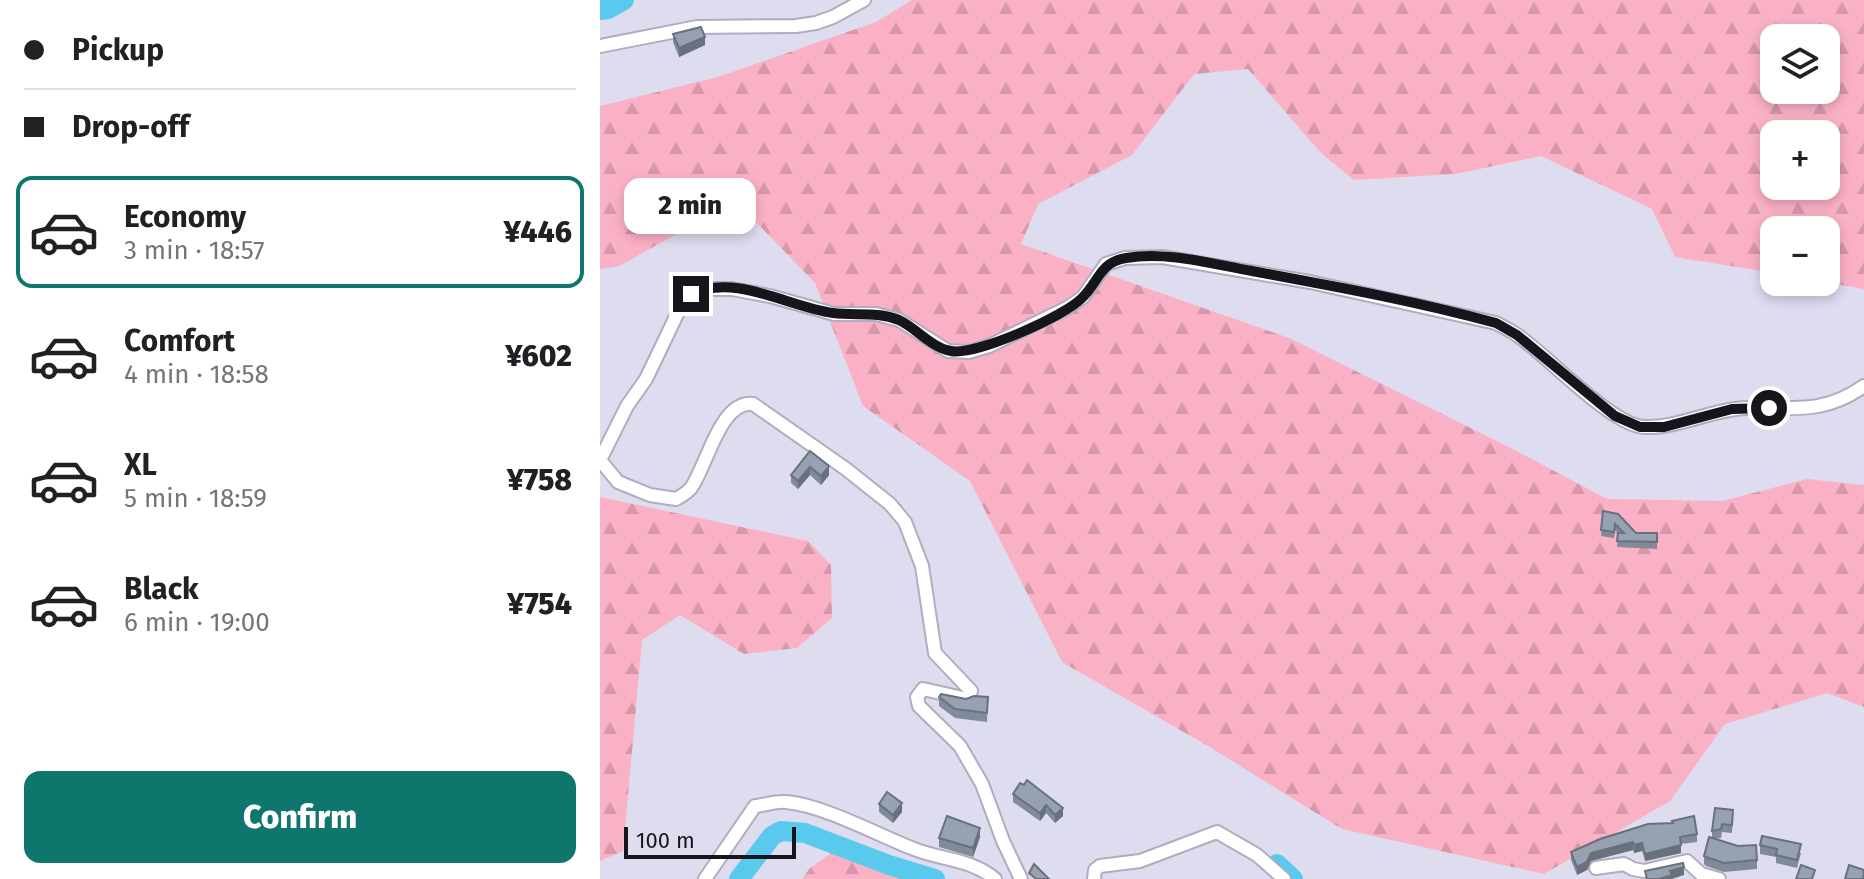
<!DOCTYPE html>
<html lang="en">
<head>
<meta charset="utf-8">
<style>
  body { margin:0; font-family:"Fira Sans",sans-serif; background:#f2f2f2; color:#202124; height:100vh; display:flex; flex-direction:column; font-size:30px; white-space:nowrap }
  * { box-sizing:border-box; margin:0 }
  p { font-size:26px; color:#757577 }
  .icon { flex:none; width:44px; height:44px; fill:none; stroke:currentColor; stroke-width:2; stroke-linecap:round; stroke-linejoin:round }
  .map { position:relative; flex:1; overflow:hidden }
  .drawer { display:flex; flex-direction:column; background:#fff; width:600px }
  .drawer>* { flex:none }
  .hud { display:grid; align-content:center; height:176px; padding:0 24px; background:#fff }
  .controls { position:absolute; left:1160px; top:24px; display:grid; gap:16px }
  .controls a { display:grid; place-items:center; width:80px; height:80px; border-radius:16px; background:#fff; box-shadow:0 4px 12px #0003; font-size:40px }
  .scale { position:absolute; left:24px; bottom:20px; width:172px; box-sizing:border-box; padding-left:8px; border:4px solid #16151c; border-top:0; font-size:22px; line-height:28px; white-space:nowrap; color:#16151c; -webkit-text-stroke:6px #dedcef; paint-order:stroke }
  .end { position:absolute; width:36px; height:36px; margin:-18px; border:10px solid #16151c; background:#fff; box-shadow:0 0 0 4px #fff }
  .from { border-radius:50% }
  .bubble { position:absolute; height:56px; border-radius:16px; background:#fff; box-shadow:0 4px 12px #0003; font-size:26px; font-weight:800; line-height:56px; text-align:center }
  .hud b { display:flex; align-items:center; gap:28px; height:76px; font-size:30px }
  .hud b+b { border-top:2px solid #e0e0e0 }
  .hud i { width:20px; height:20px; background:#202124 }
  ul { padding:0; list-style:none }
  li { display:flex; align-items:center; gap:24px; height:112px; margin:0 16px 12px; padding:0 8px; border:4px solid transparent; border-radius:16px }
  li div { flex:1 }
  li b { display:block; font-size:30px }
  li em { font-style:normal; font-weight:800 }
  li.active { border-color:#0f766e }
  li>.icon { width:72px; height:72px; stroke-width:1.5 }
  .button { display:flex; gap:16px; margin-top:auto; padding:16px 24px }
  .button a { flex:1; height:92px; border-radius:16px; background:#0f766e; color:#fff; font-size:32px; font-weight:800; line-height:92px; text-align:center }
  main { display:flex; flex:1; min-height:0 }
  .map>svg:first-child { display:block }
  .forest { fill:url(#forest-firs); fill-rule:evenodd }
  .lines { fill:none; stroke-linecap:round; stroke-linejoin:round }
  .river { stroke:#59caee; stroke-width:20 }
  .street-casing { stroke:#afadbf; stroke-width:16 }
  .street { stroke:#fff; stroke-width:12 }
  .wall { fill:#818a98 }
  .shaded-wall { fill:#69717c }
  .building { fill:#96a1b1; stroke:#69717c; stroke-width:2 }
  .route { stroke:#16151c; stroke-width:10 }
</style>
</head>
<body>
<main>
<section class="drawer">
<div class="hud">
<b><i class="from"></i>Pickup</b>
<b><i></i>Drop-off</b>
</div>
<ul>
<li class="active"><svg class="icon" aria-label="car" viewBox="0 0 24 24"><path d="M5 17H2v-5l4-1 3-4h7l3 4 3 1v5h-3M9 17h6M6 11h13"/><circle cx="7" cy="17" r="2"/><circle cx="17" cy="17" r="2"/></svg><div><b>Economy</b><p>3 min · 18:57</p></div><em>¥446</em></li>
<li><svg class="icon" aria-label="car" viewBox="0 0 24 24"><path d="M5 17H2v-5l4-1 3-4h7l3 4 3 1v5h-3M9 17h6M6 11h13"/><circle cx="7" cy="17" r="2"/><circle cx="17" cy="17" r="2"/></svg><div><b>Comfort</b><p>4 min · 18:58</p></div><em>¥602</em></li>
<li><svg class="icon" aria-label="car" viewBox="0 0 24 24"><path d="M5 17H2v-5l4-1 3-4h7l3 4 3 1v5h-3M9 17h6M6 11h13"/><circle cx="7" cy="17" r="2"/><circle cx="17" cy="17" r="2"/></svg><div><b>XL</b><p>5 min · 18:59</p></div><em>¥758</em></li>
<li><svg class="icon" aria-label="car" viewBox="0 0 24 24"><path d="M5 17H2v-5l4-1 3-4h7l3 4 3 1v5h-3M9 17h6M6 11h13"/><circle cx="7" cy="17" r="2"/><circle cx="17" cy="17" r="2"/></svg><div><b>Black</b><p>6 min · 19:00</p></div><em>¥754</em></li>
</ul>
<div class="button"><a>Confirm</a></div>
</section>
<div class="map">
<svg width="1264" height="879" viewBox="0 0 1264 879">
  <defs>
    <pattern id="forest-firs" width="22" height="20" patternUnits="userSpaceOnUse" patternTransform="scale(2)"><rect width="22" height="20" fill="#fbb1c5"/><path d="M5 1l3.5 6h-7zM16 11l3.5 6h-7z" fill="#d697a9"/></pattern>
  </defs>
  <rect width="100%" height="100%" fill="#dedcef"/>
  <path class="forest" d="M 312,0 L 1264,0 L 1264,289 L 1224,282 L 1226,230 L 1174,230 L 1174,273 L 1075,257 L 1052,209 L 941,156 L 855,174 L 754,180 L 722,154 L 648,69 L 594,74 L 532,155 L 438,204 L 421,244 L 689,338 L 907,446 L 1007,499 L 1122,501 L 1207,479 L 1264,485 L 1264,707 L 1227,693 L 1125,724 L 1070,801 L 944,874 L 742,829 L 608,746 L 462,662 L 370,481 L 263,406 L 215,283 L 157,223 L 96,223 L 19,266 L 0,269 L 0,106 L 118,77 L 276,22 ZM 1174,38 L 1226,38 L 1226,90 L 1174,90 ZM 1174,134 L 1226,134 L 1226,186 L 1174,186 Z
    M 0,497 L 208,541 L 231,565 L 232,618 L 197,648 L 144,654 L 80,615 L 42,640 L 23,851 L 0,861 Z
    M 234,851 L 304,879 L 202,879 L 210,868 Z"/>
  <g class="lines">
    <path class="river" d="M 0,10 L 8,9 L 24,0
      M 677,864 L 693,879
      M 139,879 L 172,836 L 181,831 L 205,833 L 289,865 L 335,879"/>
    <defs>
      <path id="street" d="M 0,46 L 97,27 L 196,26 L 216,23 L 233,17 L 264,0
        M 0,460 L 27,406 L 46,379 L 81,306 L 91,294 L 102,289 L 132,289 L 170,296 L 234,314 L 276,314 L 299,320 L 348,351 L 369,352 L 389,346 L 467,308 L 483,297 L 506,264 L 525,258 L 562,257 L 710,282 L 896,323 C 903,327 910,330 917,335 C 947,355 1013,427 1045,427 C 1080,428 1112,409 1147,408 C 1193,407 1223,415 1264,386
        M 0,460 L 18,482 L 50,495 L 76,499 C 81,496 87,493 91,488 C 107,466 120,400 153,404 L 246,469 L 290,504 L 305,522 L 322,566 L 335,653 L 371,691 L 367,699 L 323,689 L 317,697 L 319,706 L 360,746 L 382,784 L 403,841 L 421,879
        M 996,868 L 1024,864 L 1033,869 L 1044,871 L 1087,861 L 1101,874 L 1119,879
        M 105,879 L 155,806 C 165,805 176,801 186,802 C 223,805 278,835 314,849 C 342,860 371,859 395,879
        M 494,879 L 495,870 L 500,866 L 540,861 L 617,832 L 657,855 L 684,879"/>
    </defs>
    <use href="#street" class="street-casing"/>
    <use href="#street" class="street"/>
  </g>
  <path class="wall" d="M 73,34 L 105,45 L 79,57 L 73,42 Z
    M 210,451 L 229,475 L 221,485 L 210,475 L 198,489 L 191,483 L 191,475 Z
    M 1003,511 L 1036,533 L 1057,533 L 1057,549 L 1017,547 L 1018,533 L 1015,530 L 1014,538 L 1001,536 Z
    M 339,697 L 366,699 L 388,697 L 387,722 L 355,718 L 339,706 Z
    M 420,783 L 463,816 L 455,823 L 446,813 L 440,821 L 413,802 L 413,794 Z
    M 279,804 L 302,812 L 293,823 L 279,812 Z
    M 1133,818 L 1132,833 L 1122,832 L 1121,838 L 1114,839 L 1157,860 L 1157,869 L 1124,872 L 1106,866 L 1104,864 L 1104,856 L 1112,838 L 1112,831 Z
    M 1097,834 L 1097,842 L 1081,844 L 1081,853 L 1045,861 L 1042,851 L 1034,853 L 1033,850 L 991,861 L 987,870 L 977,875 L 971,860 L 971,852 Z
    M 380,837 L 373,857 L 339,847 L 339,838 Z
    M 1160,845 L 1201,853 L 1197,868 L 1176,863 L 1176,857 L 1160,854 Z"/>
  <path class="shaded-wall" d="M 105,37 L 105,45 L 79,57 L 79,48 Z
    M 229,466 L 229,475 L 221,485 L 221,476 Z
    M 210,467 L 210,475 L 198,489 L 198,481 Z
    M 302,803 L 302,812 L 293,823 L 293,815 Z
    M 446,805 L 446,813 L 440,821 L 440,813 Z
    M 463,808 L 463,816 L 455,823 L 455,815 Z
    M 380,828 L 380,837 L 373,857 L 373,848 Z
    M 1033,842 L 1033,850 L 991,861 L 987,870 L 977,875 L 977,867 L 991,853 Z
    M 1042,843 L 1042,851 L 1034,853 L 1034,845 Z
    M 1081,845 L 1081,853 L 1045,861 L 1045,854 Z
    M 1084,867 L 1084,875 L 1072,879 L 1059,879 L 1070,871 Z"/>
  <path class="building" d="M 101,27 L 105,37 L 79,48 L 73,34 Z
    M 210,451 L 229,466 L 221,476 L 210,467 L 198,481 L 191,475 Z
    M 1003,511 L 1018,514 L 1036,533 L 1057,533 L 1057,542 L 1017,541 L 1018,533 L 1024,533 L 1015,524 L 1014,532 L 1001,530 Z
    M 341,694 L 366,699 L 374,696 L 388,697 L 387,713 L 355,709 L 339,697 Z
    M 427,780 L 463,808 L 455,815 L 446,805 L 440,813 L 413,794 L 420,783 L 424,785 Z
    M 287,792 L 302,803 L 293,815 L 279,804 Z
    M 1115,808 L 1133,810 L 1132,825 L 1122,824 L 1121,829 L 1112,831 Z
    M 347,816 L 380,828 L 373,848 L 339,838 Z
    M 1094,816 L 1097,834 L 1080,837 L 1081,845 L 1045,854 L 1042,843 L 1034,845 L 1033,842 L 991,853 L 987,862 L 977,867 L 971,852 L 1000,839 L 1048,824 L 1073,823 L 1072,821 Z
    M 1162,836 L 1201,844 L 1197,860 L 1176,855 L 1177,849 L 1160,845 Z
    M 1109,837 L 1138,846 L 1156,845 L 1157,860 L 1124,863 L 1106,857 L 1104,856 Z
    M 1083,863 L 1084,867 L 1070,871 L 1072,875 L 1059,879 L 1047,879 L 1045,871 Z
    M 434,864 L 449,879 L 436,879 L 429,873 Z
    M 1201,865 L 1215,870 L 1212,879 L 1196,879 Z
    M 1249,865 L 1264,870 L 1263,879 L 1245,879 Z"/>
  <g class="lines">
    <path class="route" d="M 91,294 C 136,273 188,307 233,313 C 255,316 277,311 299,320 C 316,328 332,348 351,351 C 375,356 466,316 483,297 C 499,281 500,262 526,258 C 567,251 612,264 652,271 C 733,286 816,301 896,323 L 917,335 L 1015,416 L 1040,427 L 1064,427 L 1132,409 L 1169,408"/>
  </g>
</svg>
<div class="controls">
<a><svg class="icon" aria-label="layers" viewBox="0 0 24 24"><path d="M12 4l9 5-9 5-9-5zM3 14l9 5 9-5"/></svg></a>
<a>+</a>
<a>−</a>
</div>
<div class="scale">100 m</div>
<i class="end from" style="left:1169px;top:408px"></i>
<i class="end" style="left:91px;top:294px"></i>
<div class="bubble" style="left:24px;top:178px;width:132px">2 min</div>
</div>
</main>
</body>
</html>
